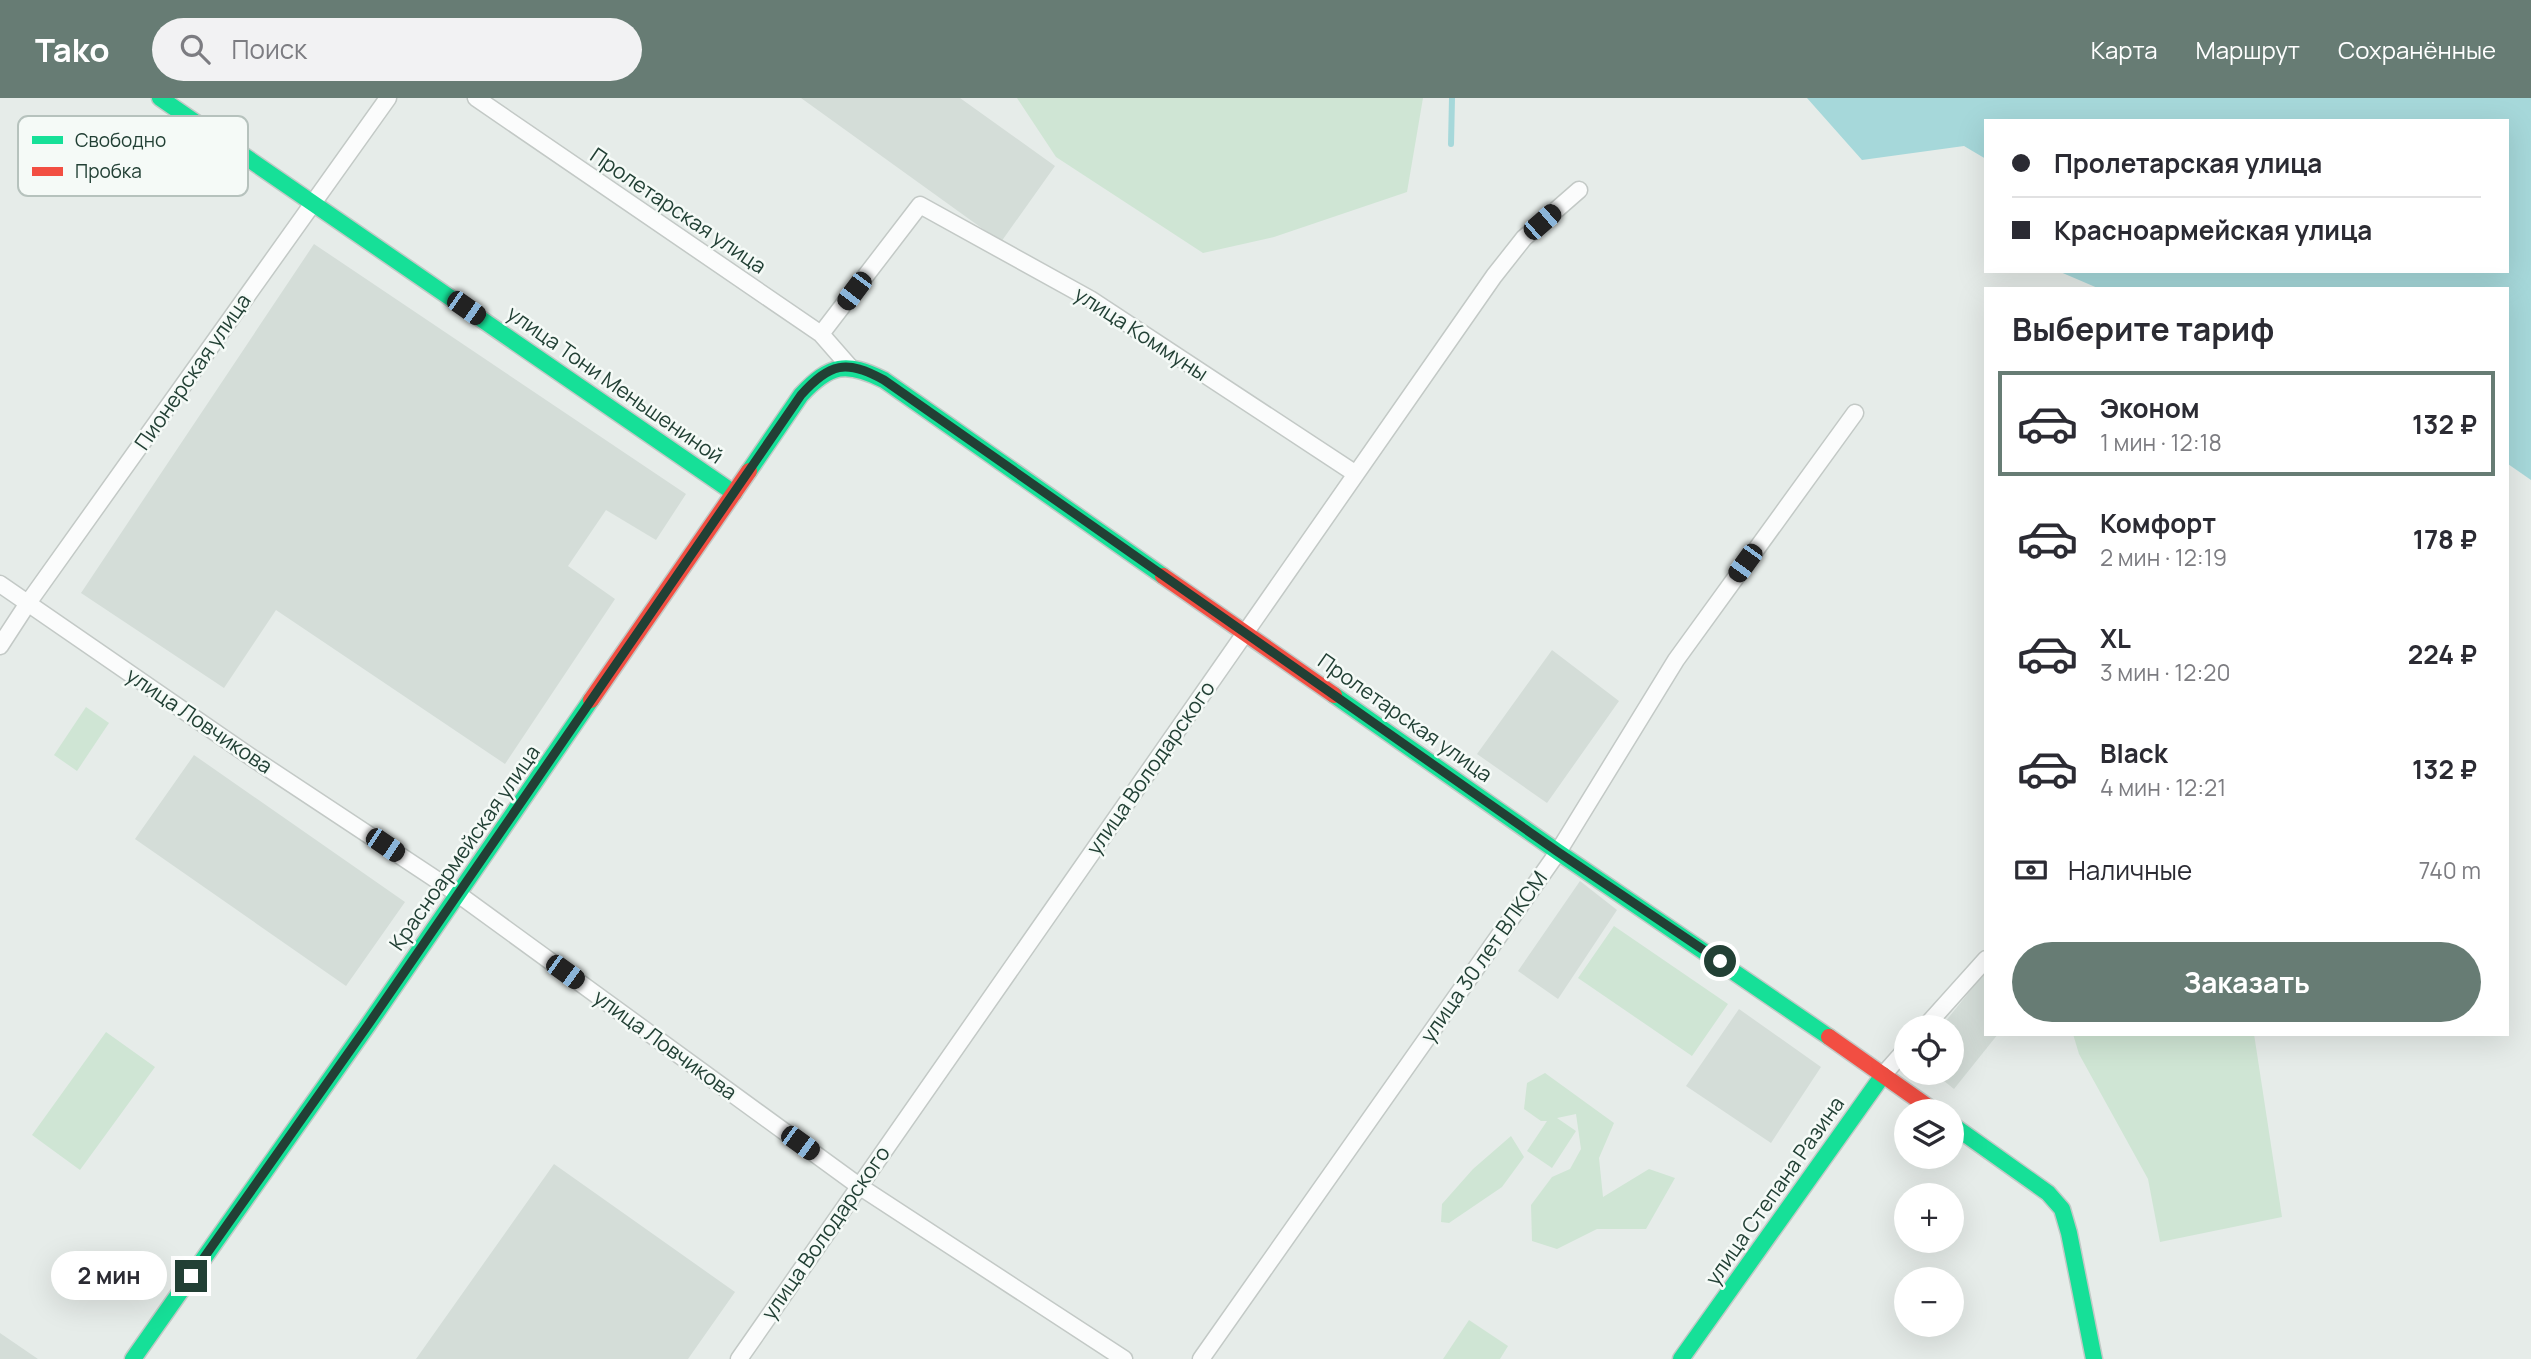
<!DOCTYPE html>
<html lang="ru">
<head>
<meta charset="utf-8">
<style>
  body { margin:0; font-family:Manrope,sans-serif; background:#f2f2f3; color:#2b2b33; height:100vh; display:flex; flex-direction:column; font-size:26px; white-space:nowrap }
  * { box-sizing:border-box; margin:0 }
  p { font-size:23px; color:#7c7c81 }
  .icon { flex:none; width:38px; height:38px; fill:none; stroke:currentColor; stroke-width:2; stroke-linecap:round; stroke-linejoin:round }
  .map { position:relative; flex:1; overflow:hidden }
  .side { position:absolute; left:1984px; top:189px; width:525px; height:749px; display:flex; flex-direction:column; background:#fff; border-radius:0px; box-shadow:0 7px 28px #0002 }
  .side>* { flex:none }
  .guide { position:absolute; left:1984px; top:21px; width:525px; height:154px; border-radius:0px; box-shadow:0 7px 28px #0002; display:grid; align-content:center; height:154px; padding:0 28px; background:#fff }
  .tools { position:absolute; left:1894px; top:917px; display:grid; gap:14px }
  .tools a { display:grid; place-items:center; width:70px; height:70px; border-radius:50%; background:#fff; box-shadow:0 7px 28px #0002; font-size:35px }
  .end { position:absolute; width:32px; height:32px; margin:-16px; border:9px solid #224035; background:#fff; box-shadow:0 0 0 4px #fff }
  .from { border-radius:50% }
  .bubble { position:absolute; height:49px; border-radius:24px; background:#fff; box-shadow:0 7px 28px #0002; font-size:23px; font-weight:700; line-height:49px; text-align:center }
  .car { position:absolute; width:21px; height:42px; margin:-21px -10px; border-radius:9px; box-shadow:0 0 5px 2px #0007; background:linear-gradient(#222 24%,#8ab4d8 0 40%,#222 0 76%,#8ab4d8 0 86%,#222 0) }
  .guide b { display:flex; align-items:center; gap:24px; height:66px; font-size:26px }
  .guide b+b { border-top:2px solid #e1e1e2 }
  .guide i { width:18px; height:18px; background:#2b2b33 }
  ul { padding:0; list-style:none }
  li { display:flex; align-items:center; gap:21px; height:105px; margin:0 14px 10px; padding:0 14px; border:4px solid transparent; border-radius:0px }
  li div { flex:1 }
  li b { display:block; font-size:26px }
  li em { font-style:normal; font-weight:700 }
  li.on { border-color:#677c74 }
  li>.icon { width:63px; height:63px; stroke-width:1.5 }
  h2 { padding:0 28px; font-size:32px; line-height:84px }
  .pay { display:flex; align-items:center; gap:18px; height:77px; padding:0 28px; font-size:26px }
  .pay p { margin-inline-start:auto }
  .action { display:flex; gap:14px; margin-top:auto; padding:14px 28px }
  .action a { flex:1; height:80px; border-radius:42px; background:#677c74; color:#fff; font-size:28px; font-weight:700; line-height:80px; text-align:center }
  header { display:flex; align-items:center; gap:42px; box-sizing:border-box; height:98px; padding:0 35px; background:#677c74; color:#fff }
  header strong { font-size:33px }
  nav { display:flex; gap:38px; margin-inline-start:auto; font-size:24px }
  .search { width:490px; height:63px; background:#f2f2f3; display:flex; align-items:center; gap:18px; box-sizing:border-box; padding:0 24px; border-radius:38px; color:#7c7c81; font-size:26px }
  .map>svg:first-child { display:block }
  .built { fill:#d4ddd8 }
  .green { fill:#cfe5d4 }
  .water { fill:#a6d8da }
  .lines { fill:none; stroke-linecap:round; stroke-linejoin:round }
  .stream { stroke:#a6d8da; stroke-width:6 }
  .street-casing { stroke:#c3c9c6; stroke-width:19 }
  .fast-casing { stroke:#c2c9c6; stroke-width:19 }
  .jam-casing { stroke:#c2c9c6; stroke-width:19 }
  .street { stroke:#fbfcfc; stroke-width:16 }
  .fast { stroke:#16e098; stroke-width:16 }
  .jam { stroke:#f24e42; stroke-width:16 }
  .route { stroke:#224035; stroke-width:9 }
  .labels { text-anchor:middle; stroke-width:5; stroke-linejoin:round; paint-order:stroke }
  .street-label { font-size:21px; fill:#224035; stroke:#f5faf7 }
  .key { fill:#f5faf7; stroke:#b6c2bd; stroke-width:2 }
  .key-label { font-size:19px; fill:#224035 }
</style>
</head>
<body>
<header>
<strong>Tako</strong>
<div class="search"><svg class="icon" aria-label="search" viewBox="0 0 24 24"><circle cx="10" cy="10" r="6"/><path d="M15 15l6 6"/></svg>Поиск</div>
<nav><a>Карта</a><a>Маршрут</a><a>Сохранённые</a></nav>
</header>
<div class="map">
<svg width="2531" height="1261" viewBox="0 0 2531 1261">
  <rect width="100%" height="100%" fill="#e6ece9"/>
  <path class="built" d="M 801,0 L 960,0 L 1055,68 L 1001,144 Z
    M 314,146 L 686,396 L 656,442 L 606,412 L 568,468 L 615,501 L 505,666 L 276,512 L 224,590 L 81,495 Z
    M 1552,552 L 1619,603 L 1547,705 L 1477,656 Z
    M 194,657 L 405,804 L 346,888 L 135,741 Z
    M 1580,783 L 1617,812 L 1558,901 L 1518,873 Z
    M 1986,873 L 1986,936 L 1998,936 L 1954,991 L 1934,975 L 1951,975 L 1951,929 L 1941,929 Z
    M 1739,911 L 1821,969 L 1771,1045 L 1686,988 Z
    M 554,1066 L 735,1194 L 688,1261 L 416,1261 Z
    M 0,1235 L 38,1261 L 0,1261 Z"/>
  <path class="green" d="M 1017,0 L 1423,0 L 1407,94 L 1274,139 L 1203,155 L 1056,59 Z
    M 86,609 L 109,625 L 77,673 L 54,657 Z
    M 1614,828 L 1728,906 L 1692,958 L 1578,880 Z
    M 106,934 L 155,969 L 80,1072 L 32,1037 Z
    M 2073,936 L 2254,936 L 2282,1119 L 2160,1144 L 2148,1081 L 2079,956 Z
    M 1545,975 L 1614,1025 L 1599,1060 L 1603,1099 L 1649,1071 L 1675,1080 L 1646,1131 L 1597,1131 L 1557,1151 L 1532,1143 L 1531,1107 L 1552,1079 L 1570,1071 L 1581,1051 L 1576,1016 L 1557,1020 L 1576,1033 L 1552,1070 L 1527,1053 L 1547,1023 L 1541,1023 L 1524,1011 L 1527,985 Z
    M 1511,1038 L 1524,1059 L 1502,1089 L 1449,1125 L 1441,1124 L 1442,1106 L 1473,1071 Z
    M 1469,1222 L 1508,1248 L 1500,1261 L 1443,1261 Z"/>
  <path class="water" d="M 1807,0 L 2531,0 L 2531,382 L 2508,366 L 2508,191 L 2100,191 L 2058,173 L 2508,173 L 2508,23 L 1986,23 L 1986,61 L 1964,48 L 1862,62 Z"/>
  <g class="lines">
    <path class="stream" d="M 1451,46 L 1452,0"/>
    <defs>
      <path id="street" d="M 476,0 L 821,236 L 849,268
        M 821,236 L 920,107 L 1090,201 L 1356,376
        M 0,486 L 251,659 L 458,796 L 859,1088 L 1124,1261
        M 0,548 L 28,505 L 388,0
        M 1925,929 L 1986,861
        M 1883,977 L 1906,951
        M 739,1261 L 1494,178 L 1524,140 L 1579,92
        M 1201,1261 L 1558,754 L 1676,562 L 1855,315"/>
      <path id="fast" d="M 160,0 L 734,395
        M 749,373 L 801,297 C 830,266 846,263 884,282 L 1163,478
        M 1334,597 L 1558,754 L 1829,939
        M 1951,1026 L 2048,1095 L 2062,1111 L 2069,1135 L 2094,1261
        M 133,1261 L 368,927 L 591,602
        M 1681,1261 L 1883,977"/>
      <path id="jam" d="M 1163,478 L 1334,597
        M 591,602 L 749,373
        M 1829,939 L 1934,1013"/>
    </defs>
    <use href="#street" class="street-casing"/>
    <use href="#fast" class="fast-casing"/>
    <use href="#jam" class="jam-casing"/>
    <use href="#street" class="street"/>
    <use href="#fast" class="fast"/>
    <use href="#jam" class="jam"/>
  </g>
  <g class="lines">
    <path class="route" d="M 191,1178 L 368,927 L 801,297 C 830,265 846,261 884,282 L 1558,754 L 1720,863"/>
  </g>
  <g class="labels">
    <g class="street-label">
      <text transform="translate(678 113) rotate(34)" y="7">Пролетарская улица</text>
      <text transform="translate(1141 236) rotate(33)" y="7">улица Коммуны</text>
      <text transform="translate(193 274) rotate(-55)" y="7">Пионерская улица</text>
      <text transform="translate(615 287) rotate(35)" y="7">улица Тони Меньшениной</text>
      <text transform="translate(1405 620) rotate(35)" y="7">Пролетарская улица</text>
      <text transform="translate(199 623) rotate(34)" y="7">улица Ловчикова</text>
      <text transform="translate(1151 670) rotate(-55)" y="7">улица Володарского</text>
      <text transform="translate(465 750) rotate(-55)" y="7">Красноармейская улица</text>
      <text transform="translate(1484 859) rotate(-55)" y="7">улица 30 лет ВЛКСМ</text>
      <text transform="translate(665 947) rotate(36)" y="7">улица Ловчикова</text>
      <text transform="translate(1775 1093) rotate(-55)" y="7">улица Степана Разина</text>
      <text transform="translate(826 1135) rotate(-55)" y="7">улица Володарского</text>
    </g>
  </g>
  <rect x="18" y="18" width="230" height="80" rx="10" class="key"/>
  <rect x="32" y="38" width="31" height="8" fill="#16e098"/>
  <rect x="32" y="69" width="31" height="9" fill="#f24e42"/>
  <g class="key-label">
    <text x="75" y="49">Свободно</text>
    <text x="75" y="80">Пробка</text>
  </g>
</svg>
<div class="tools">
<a><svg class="icon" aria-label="locate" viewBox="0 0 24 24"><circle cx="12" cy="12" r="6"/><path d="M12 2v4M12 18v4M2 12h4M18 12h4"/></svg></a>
<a><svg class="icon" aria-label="layers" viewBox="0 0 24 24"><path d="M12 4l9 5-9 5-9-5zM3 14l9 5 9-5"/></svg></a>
<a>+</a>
<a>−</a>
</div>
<i class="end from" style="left:1720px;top:863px"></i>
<i class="end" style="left:191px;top:1178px"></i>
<div class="bubble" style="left:51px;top:1153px;width:116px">2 мин</div>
<i class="car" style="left:1542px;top:124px;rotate:49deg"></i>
<i class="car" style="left:854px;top:193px;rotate:217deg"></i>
<i class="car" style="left:466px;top:210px;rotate:125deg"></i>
<i class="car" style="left:1745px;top:465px;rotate:216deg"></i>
<i class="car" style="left:385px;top:747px;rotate:124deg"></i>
<i class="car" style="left:565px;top:874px;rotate:126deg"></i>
<i class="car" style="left:800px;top:1045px;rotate:126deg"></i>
<div class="guide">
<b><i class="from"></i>Пролетарская улица</b>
<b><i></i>Красноармейская улица</b>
</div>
<section class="side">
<h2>Выберите тариф</h2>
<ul>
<li class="on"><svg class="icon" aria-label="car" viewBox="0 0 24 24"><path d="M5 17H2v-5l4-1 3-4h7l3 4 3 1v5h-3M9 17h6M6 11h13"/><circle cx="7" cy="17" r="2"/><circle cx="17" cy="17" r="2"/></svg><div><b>Эконом</b><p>1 мин · 12:18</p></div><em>132 ₽</em></li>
<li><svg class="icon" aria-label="car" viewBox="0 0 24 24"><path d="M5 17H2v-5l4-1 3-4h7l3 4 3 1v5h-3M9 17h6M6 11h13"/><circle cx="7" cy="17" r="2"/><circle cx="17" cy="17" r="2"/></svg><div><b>Комфорт</b><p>2 мин · 12:19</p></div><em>178 ₽</em></li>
<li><svg class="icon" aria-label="car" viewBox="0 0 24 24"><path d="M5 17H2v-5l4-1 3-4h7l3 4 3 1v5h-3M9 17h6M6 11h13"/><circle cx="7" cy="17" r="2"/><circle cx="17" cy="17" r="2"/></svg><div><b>XL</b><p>3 мин · 12:20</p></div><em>224 ₽</em></li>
<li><svg class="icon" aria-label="car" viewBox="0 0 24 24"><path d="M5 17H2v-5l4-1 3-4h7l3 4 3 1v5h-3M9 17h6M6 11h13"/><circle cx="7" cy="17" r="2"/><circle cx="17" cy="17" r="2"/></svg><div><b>Black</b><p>4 мин · 12:21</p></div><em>132 ₽</em></li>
</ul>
<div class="pay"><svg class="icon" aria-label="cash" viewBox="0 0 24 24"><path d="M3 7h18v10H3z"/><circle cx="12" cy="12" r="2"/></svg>Наличные<p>740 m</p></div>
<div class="action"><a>Заказать</a></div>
</section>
</div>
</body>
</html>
